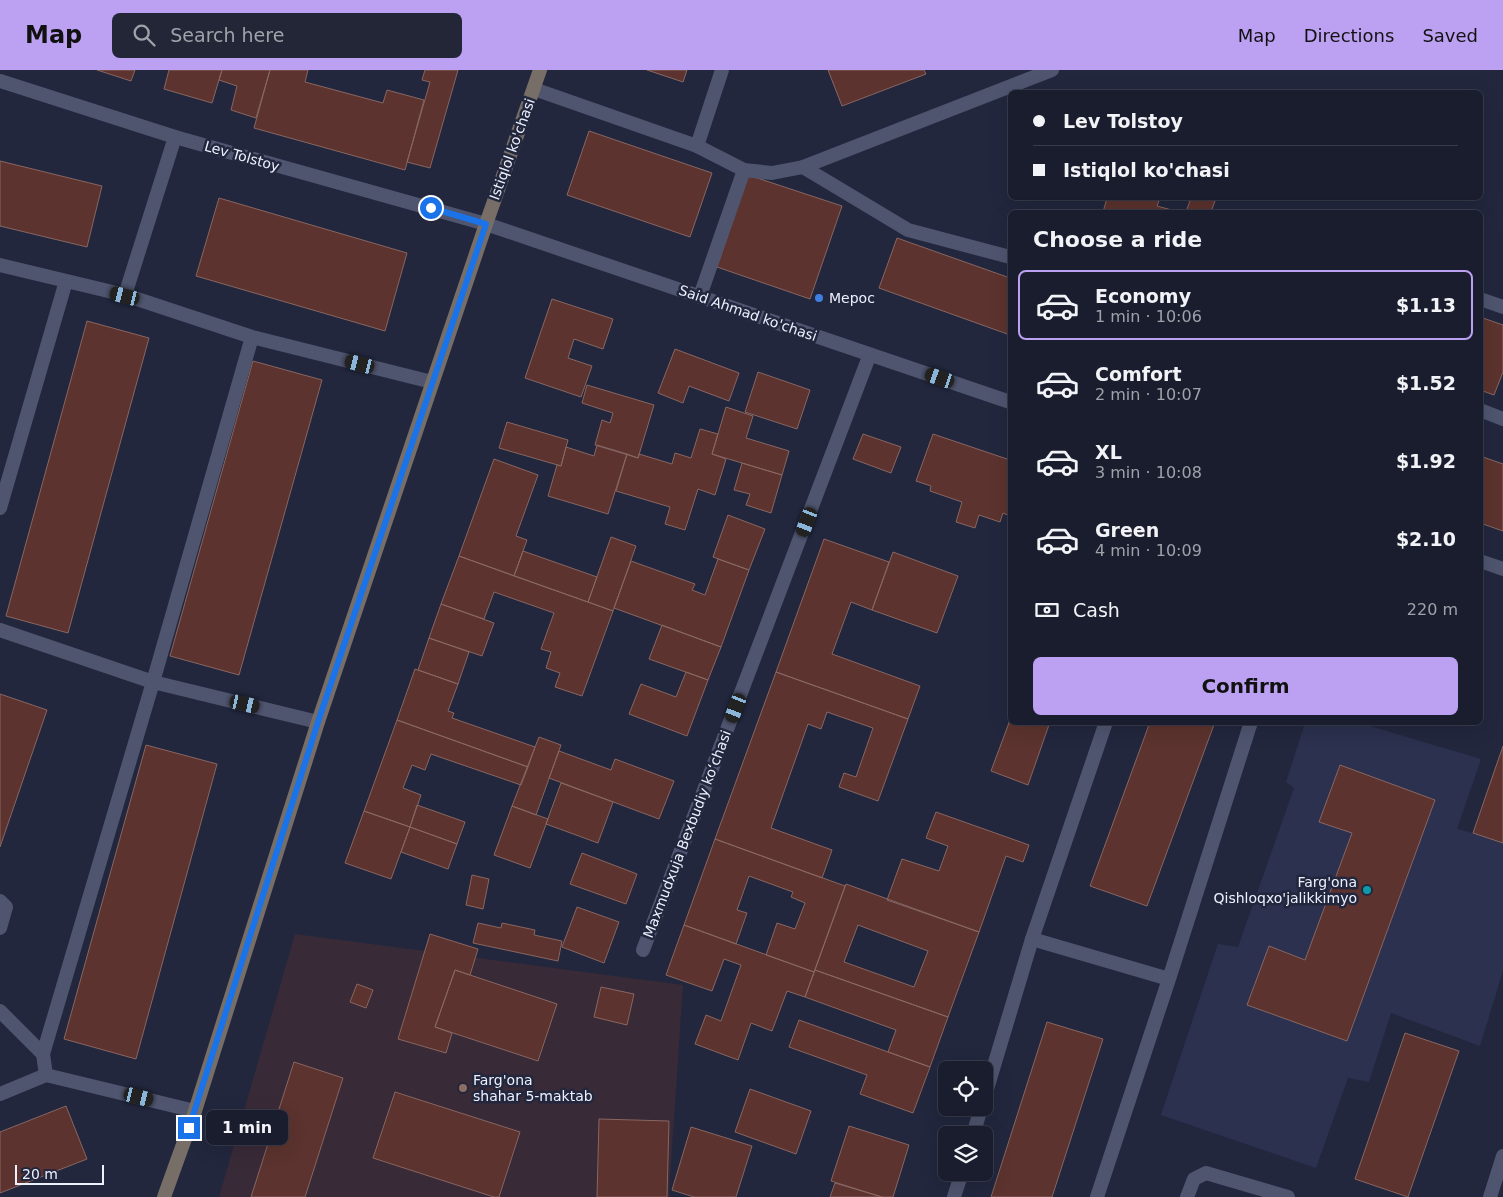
<!DOCTYPE html>
<html lang="en">
<head>
<meta charset="utf-8">
<style>
  body { margin:0; font-family:"DejaVu Sans",sans-serif; background:#232636; color:#f1f3f6; height:100vh; display:flex; flex-direction:column; font-size:19px; white-space:nowrap }
  * { box-sizing:border-box; margin:0 }
  p { font-size:16px; color:#9fa2aa }
  .icon { flex:none; width:28px; height:28px; fill:none; stroke:currentColor; stroke-width:2; stroke-linecap:round; stroke-linejoin:round }
  .map { position:relative; flex:1; overflow:hidden }
  .details { position:absolute; left:1008px; top:140px; width:475px; height:515px; display:flex; flex-direction:column; background:#1a1d2e; border-radius:8px; box-shadow:0 5px 20px #0002,0 0 0 1px #383b4a }
  .details>* { flex:none }
  .hud { position:absolute; left:1008px; top:20px; width:475px; height:110px; border-radius:8px; box-shadow:0 5px 20px #0002,0 0 0 1px #383b4a; display:grid; align-content:center; height:110px; padding:0 25px; background:#1a1d2e }
  .fabs { position:absolute; left:938px; top:991px; display:grid; gap:10px }
  .fabs a { display:grid; place-items:center; width:55px; height:55px; border-radius:8px; background:#1a1d2e; box-shadow:0 5px 20px #0002,0 0 0 1px #383b4a; font-size:25px }
  .scale { position:absolute; left:15px; bottom:12px; width:89px; box-sizing:border-box; padding-left:5px; border:2px solid #edf1fe; border-top:0; font-size:14px; line-height:18px; white-space:nowrap; color:#edf1fe; -webkit-text-stroke:4px #22273e; paint-order:stroke }
  .end { position:absolute; width:22px; height:22px; margin:-11px; border:6px solid #1a73e8; background:#fff; box-shadow:0 0 0 2px #fff }
  .from { border-radius:50% }
  .bubble { position:absolute; height:35px; border-radius:8px; background:#1a1d2e; box-shadow:0 5px 20px #0002,0 0 0 1px #383b4a; font-size:16px; font-weight:800; line-height:35px; text-align:center }
  .car { position:absolute; width:15px; height:30px; margin:-15px -8px; border-radius:6px; box-shadow:0 0 4px 1px #0007; background:linear-gradient(#222 24%,#8ab4d8 0 40%,#222 0 76%,#8ab4d8 0 86%,#222 0) }
  .hud b { display:flex; align-items:center; gap:18px; height:48px; font-size:19px }
  .hud b+b { border-top:1px solid #383b4a }
  .hud i { width:12px; height:12px; background:#f1f3f6 }
  ul { padding:0; list-style:none }
  li { display:flex; align-items:center; gap:15px; height:70px; margin:0 10px 8px; padding:0 15px; border:2px solid transparent; border-radius:8px }
  li div { flex:1 }
  li b { display:block; font-size:19px }
  li em { font-style:normal; font-weight:800 }
  li.on { border-color:#bca0f2 }
  li>.icon { width:45px; height:45px; stroke-width:1.5 }
  h2 { padding:0 25px; font-size:22px; line-height:60px }
  .pay { display:flex; align-items:center; gap:12px; height:55px; padding:0 25px; font-size:19px }
  .pay p { margin-inline-start:auto }
  .primary-button { display:flex; gap:10px; margin-top:auto; padding:10px 25px }
  .primary-button a { flex:1; height:58px; border-radius:8px; background:#bca0f2; color:#111; font-size:20px; font-weight:800; line-height:58px; text-align:center }
  header { display:flex; align-items:center; gap:30px; box-sizing:border-box; height:70px; padding:0 25px; background:#bca0f2; color:#111 }
  header strong { font-size:24px }
  nav { display:flex; gap:28px; margin-inline-start:auto; font-size:18px }
  .search { width:350px; height:45px; background:#232636; display:flex; align-items:center; gap:12px; box-sizing:border-box; padding:0 18px; border-radius:8px; color:#9fa2aa; font-size:19px }
  .map>svg:first-child { display:block }
  .built { fill:#2b314e }
  .education { fill:#392a37 }
  .building { fill:#5c332e; stroke:#886662; fill-rule:evenodd }
  .lines { fill:none; stroke-linecap:round; stroke-linejoin:round }
  .service { stroke:#4f556f; stroke-width:14 }
  .minor { stroke:#4f556f; stroke-width:14 }
  .secondary { stroke:#776e68; stroke-width:14 }
  .route { stroke:#1a73e8; stroke-width:6 }
  .shop-dot { fill:#3f7fe0; stroke:#22273e; stroke-width:2 }
  .culture-dot { fill:#0f9aa8; stroke:#22273e; stroke-width:2 }
  .education-dot { fill:#8d6e63; stroke:#22273e; stroke-width:2 }
  .labels { text-anchor:middle; stroke-width:5; stroke-linejoin:round; paint-order:stroke }
  .street-label { font-size:14px; fill:#edf1fe; stroke:#22273e }
  .poi-label { font-size:14px; fill:#edf1fe; stroke:#22273e; text-anchor:start }
</style>
</head>
<body>
<header>
<strong>Map</strong>
<div class="search"><svg class="icon" aria-label="search" viewBox="0 0 24 24"><circle cx="10" cy="10" r="6"/><path d="M15 15l6 6"/></svg>Search here</div>
<nav><a>Map</a><a>Directions</a><a>Saved</a></nav>
</header>
<div class="map">
<svg width="1503" height="1127" viewBox="0 0 1503 1127">
  <rect width="100%" height="100%" fill="#22273e"/>
  <path class="built" d="M 1305,653 L 1360,653 L 1481,689 L 1457,759 L 1473,763 L 1503,773 L 1503,901 L 1480,976 L 1391,943 L 1369,1012 L 1348,1008 L 1316,1098 L 1161,1045 L 1218,874 L 1238,877 L 1294,718 L 1286,712 Z"/>
  <path class="education" d="M 295,864 L 683,915 L 669,1122 L 670,1127 L 219,1127 Z"/>
  <path class="building" d="M 97,0 L 135,0 L 131,11 Z
    M 169,0 L 222,0 L 212,33 L 164,19 Z
    M 222,0 L 270,0 L 256,48 L 231,40 L 237,16 L 219,10 Z
    M 270,0 L 308,0 L 305,12 L 383,33 L 387,20 L 424,30 L 405,100 L 254,58 Z
    M 425,0 L 458,0 L 430,98 L 407,92 L 430,12 L 422,10 Z
    M 647,0 L 687,0 L 683,12 Z
    M 828,0 L 924,0 L 926,4 L 842,36 Z
    M 589,61 L 712,103 L 690,167 L 567,125 Z
    M 0,91 L 102,116 L 87,177 L 0,156 Z
    M 748,105 L 842,136 L 810,229 L 717,197 Z
    M 219,128 L 407,183 L 385,261 L 196,206 Z
    M 1107,128 L 1160,128 L 1157,136 L 1179,142 L 1103,142 Z
    M 1191,128 L 1216,128 L 1211,142 L 1186,142 Z
    M 897,168 L 1010,208 L 1010,265 L 879,218 Z
    M 552,229 L 613,249 L 603,279 L 574,269 L 568,288 L 592,296 L 581,327 L 525,308 Z
    M 1480,247 L 1503,255 L 1503,302 L 1494,325 L 1480,320 Z
    M 87,251 L 149,268 L 68,563 L 6,546 Z
    M 675,279 L 739,303 L 729,331 L 689,316 L 683,333 L 658,323 Z
    M 253,291 L 322,310 L 239,605 L 170,586 Z
    M 758,302 L 810,320 L 797,359 L 745,342 Z
    M 587,315 L 654,335 L 638,388 L 595,375 L 602,350 L 610,353 L 613,343 L 582,333 Z
    M 726,337 L 753,346 L 746,368 L 789,381 L 782,405 L 712,384 Z
    M 507,352 L 568,370 L 561,396 L 499,378 Z
    M 700,359 L 718,364 L 712,384 L 726,389 L 715,425 L 698,419 L 685,460 L 665,454 L 670,437 L 616,421 L 627,384 L 638,388 L 639,384 L 672,394 L 675,383 L 691,388 Z
    M 863,364 L 901,377 L 891,403 L 853,389 Z
    M 933,364 L 1010,390 L 1010,446 L 1003,443 L 1000,452 L 979,445 L 975,458 L 956,452 L 962,432 L 930,421 L 931,416 L 916,411 Z
    M 597,375 L 627,384 L 608,444 L 548,426 L 557,395 L 561,396 L 566,377 L 594,386 Z
    M 1480,386 L 1503,394 L 1503,461 L 1480,453 Z
    M 494,389 L 538,405 L 516,466 L 527,470 L 514,506 L 459,486 Z
    M 742,393 L 782,405 L 771,443 L 746,435 L 750,424 L 734,420 Z
    M 728,445 L 765,459 L 749,500 L 713,487 Z
    M 611,467 L 636,476 L 613,541 L 588,532 Z
    M 824,469 L 889,492 L 872,540 L 851,532 L 832,584 L 920,616 L 908,649 L 776,602 Z
    M 523,481 L 597,507 L 588,532 L 514,506 Z
    M 893,482 L 958,506 L 937,563 L 872,540 Z
    M 459,486 L 613,541 L 582,626 L 555,617 L 560,603 L 546,598 L 551,582 L 541,579 L 554,543 L 494,522 L 484,549 L 441,534 Z
    M 718,489 L 749,500 L 721,577 L 614,538 L 631,491 L 695,514 L 692,520 L 705,525 Z
    M 441,534 L 494,553 L 482,586 L 429,568 Z
    M 662,555 L 721,577 L 708,610 L 649,589 Z
    M 429,568 L 469,582 L 458,614 L 418,600 Z
    M 415,599 L 458,614 L 448,641 L 454,643 L 452,648 L 535,677 L 528,697 L 397,650 Z
    M 686,602 L 708,610 L 687,666 L 629,644 L 641,614 L 676,627 Z
    M 776,602 L 908,649 L 878,731 L 839,717 L 844,703 L 856,707 L 873,658 L 827,642 L 821,659 L 808,654 L 771,758 L 832,780 L 822,808 L 715,769 Z
    M 0,624 L 47,640 L 0,777 Z
    M 397,650 L 528,697 L 521,715 L 431,684 L 425,700 L 412,695 L 403,718 L 421,725 L 410,757 L 364,741 Z
    M 1010,650 L 1010,652 L 1050,652 L 1028,715 L 991,701 Z
    M 1150,652 L 1215,652 L 1147,836 L 1090,816 Z
    M 539,667 L 561,675 L 536,745 L 512,736 Z
    M 146,675 L 217,694 L 136,989 L 64,969 Z
    M 1503,676 L 1503,773 L 1473,763 Z
    M 559,681 L 611,700 L 615,689 L 674,711 L 659,749 L 549,708 Z
    M 1340,695 L 1435,730 L 1347,971 L 1247,935 L 1269,876 L 1305,890 L 1352,763 L 1319,752 Z
    M 561,713 L 613,732 L 598,773 L 546,754 Z
    M 417,735 L 465,752 L 457,774 L 410,757 Z
    M 512,736 L 548,749 L 530,798 L 494,785 Z
    M 364,741 L 410,757 L 391,809 L 345,793 Z
    M 936,742 L 1029,775 L 1023,792 L 1006,786 L 979,862 L 887,830 L 902,789 L 939,801 L 948,776 L 926,768 Z
    M 410,757 L 457,774 L 448,799 L 401,782 Z
    M 715,769 L 845,816 L 814,902 L 766,885 L 777,853 L 795,859 L 805,833 L 791,827 L 793,822 L 749,806 L 737,840 L 747,843 L 736,874 L 684,855 Z
    M 582,783 L 637,804 L 626,834 L 570,814 Z
    M 472,805 L 489,809 L 483,839 L 466,835 Z
    M 846,814 L 979,862 L 948,947 L 815,900 ZM 858,855 L 928,881 L 914,917 L 844,892 Z
    M 577,837 L 619,852 L 604,893 L 562,877 Z
    M 478,853 L 501,858 L 502,853 L 535,860 L 534,865 L 562,871 L 558,891 L 473,873 Z
    M 684,855 L 814,902 L 805,927 L 787,921 L 772,961 L 751,953 L 738,990 L 695,974 L 706,945 L 721,951 L 741,895 L 724,889 L 712,921 L 666,905 Z
    M 430,864 L 478,879 L 470,905 L 455,900 L 435,957 L 452,963 L 446,983 L 398,969 Z
    M 455,900 L 557,934 L 538,991 L 435,957 Z
    M 815,900 L 948,947 L 930,997 L 888,982 L 896,960 L 805,927 Z
    M 357,914 L 373,920 L 366,938 L 350,932 Z
    M 601,917 L 634,924 L 627,955 L 594,947 Z
    M 799,950 L 930,997 L 913,1043 L 860,1024 L 867,1005 L 789,977 Z
    M 1047,952 L 1103,969 L 1052,1127 L 991,1127 Z
    M 1405,963 L 1459,981 L 1408,1127 L 1355,1109 Z
    M 294,992 L 343,1008 L 305,1127 L 251,1127 Z
    M 750,1019 L 811,1041 L 796,1084 L 735,1062 Z
    M 395,1022 L 520,1062 L 499,1127 L 494,1127 L 373,1088 Z
    M 66,1036 L 87,1089 L 0,1123 L 0,1062 Z
    M 599,1049 L 669,1051 L 667,1127 L 597,1127 Z
    M 849,1056 L 909,1075 L 893,1127 L 882,1127 L 831,1111 Z
    M 691,1057 L 752,1076 L 736,1127 L 694,1127 L 672,1120 Z
    M 835,1113 L 882,1127 L 830,1127 Z"/>
  <g class="lines">
    <path class="service" d="M 697,76 L 722,0
      M 803,97 L 908,160 L 1010,187
      M 0,195 L 125,225 L 252,267 L 432,312
      M 125,225 L 175,67
      M 700,226 L 744,100
      M 1480,229 L 1503,237
      M 1480,340 L 1503,349
      M 0,438 L 66,211
      M 0,560 L 153,612 L 318,652
      M 0,831 L 6,837 L 0,858
      M 1032,869 L 1169,909
      M 0,941 L 43,984
      M 195,1041 L 46,1005 L 43,984 L 153,612 L 252,267
      M 1097,1127 L 1169,909 L 1251,652
      M 1187,1127 L 1194,1109 L 1206,1103 L 1288,1127"/>
    <path class="minor" d="M 0,11 L 175,67 L 486,154 L 1010,332
      M 534,19 L 697,76 L 744,100 L 772,103 L 803,97 L 1052,0
      M 1480,491 L 1503,499
      M 643,880 L 870,284
      M 0,1024 L 46,1005
      M 984,1029 L 1032,869 L 1106,652
      M 973,1065 L 981,1038
      M 954,1127 L 962,1102
      M 1490,1127 L 1503,1086"/>
    <path class="secondary" d="M 164,1127 L 195,1041 L 318,652 L 486,154 L 540,0"/>
  </g>
  <g class="lines">
    <path class="route" d="M 189,1058 L 318,652 L 486,154 L 431,138"/>
  </g>
  <circle class="shop-dot" cx="819" cy="228" r="5"/>
  <circle class="culture-dot" cx="1367" cy="820" r="5"/>
  <circle class="education-dot" cx="463" cy="1018" r="5"/>
  <g class="labels">
    <g class="street-label">
      <text transform="translate(512 79) rotate(-70)" y="5">Istiqlol ko'chasi</text>
      <text transform="translate(242 86) rotate(16)" y="5">Lev Tolstoy</text>
      <text transform="translate(748 243) rotate(19)" y="5">Said Ahmad ko'chasi</text>
      <text transform="translate(687 764) rotate(-69)" y="5">Maxmudxuja Bexbudiy koʻchasi</text>
    </g>
    <g class="poi-label">
      <text x="829" y="233">Мерос</text>
      <text x="1357" y="817" text-anchor="end">Farg'ona<tspan x="1357" dy="16">Qishloqxo'jalikkimyo</tspan></text>
      <text x="473" y="1015">Farg'ona<tspan x="473" dy="16">shahar 5-maktab</tspan></text>
    </g>
  </g>
</svg>
<div class="fabs">
<a><svg class="icon" aria-label="locate" viewBox="0 0 24 24"><circle cx="12" cy="12" r="6"/><path d="M12 2v4M12 18v4M2 12h4M18 12h4"/></svg></a>
<a><svg class="icon" aria-label="layers" viewBox="0 0 24 24"><path d="M12 4l9 5-9 5-9-5zM3 14l9 5 9-5"/></svg></a>
</div>
<div class="scale">20 m</div>
<i class="end from" style="left:431px;top:138px"></i>
<i class="end" style="left:189px;top:1058px"></i>
<div class="bubble" style="left:206px;top:1040px;width:82px">1 min</div>
<i class="car" style="left:125px;top:226px;rotate:284deg"></i>
<i class="car" style="left:360px;top:294px;rotate:284deg"></i>
<i class="car" style="left:940px;top:308px;rotate:289deg"></i>
<i class="car" style="left:807px;top:452px;rotate:201deg"></i>
<i class="car" style="left:245px;top:634px;rotate:103deg"></i>
<i class="car" style="left:736px;top:638px;rotate:201deg"></i>
<i class="car" style="left:139px;top:1027px;rotate:104deg"></i>
<div class="hud">
<b><i class="from"></i>Lev Tolstoy</b>
<b><i></i>Istiqlol ko'chasi</b>
</div>
<section class="details">
<h2>Choose a ride</h2>
<ul>
<li class="on"><svg class="icon" aria-label="car" viewBox="0 0 24 24"><path d="M5 17H2v-5l4-1 3-4h7l3 4 3 1v5h-3M9 17h6M6 11h13"/><circle cx="7" cy="17" r="2"/><circle cx="17" cy="17" r="2"/></svg><div><b>Economy</b><p>1 min · 10:06</p></div><em>$1.13</em></li>
<li><svg class="icon" aria-label="car" viewBox="0 0 24 24"><path d="M5 17H2v-5l4-1 3-4h7l3 4 3 1v5h-3M9 17h6M6 11h13"/><circle cx="7" cy="17" r="2"/><circle cx="17" cy="17" r="2"/></svg><div><b>Comfort</b><p>2 min · 10:07</p></div><em>$1.52</em></li>
<li><svg class="icon" aria-label="car" viewBox="0 0 24 24"><path d="M5 17H2v-5l4-1 3-4h7l3 4 3 1v5h-3M9 17h6M6 11h13"/><circle cx="7" cy="17" r="2"/><circle cx="17" cy="17" r="2"/></svg><div><b>XL</b><p>3 min · 10:08</p></div><em>$1.92</em></li>
<li><svg class="icon" aria-label="car" viewBox="0 0 24 24"><path d="M5 17H2v-5l4-1 3-4h7l3 4 3 1v5h-3M9 17h6M6 11h13"/><circle cx="7" cy="17" r="2"/><circle cx="17" cy="17" r="2"/></svg><div><b>Green</b><p>4 min · 10:09</p></div><em>$2.10</em></li>
</ul>
<div class="pay"><svg class="icon" aria-label="cash" viewBox="0 0 24 24"><path d="M3 7h18v10H3z"/><circle cx="12" cy="12" r="2"/></svg>Cash<p>220 m</p></div>
<div class="primary-button"><a>Confirm</a></div>
</section>
</div>
</body>
</html>
